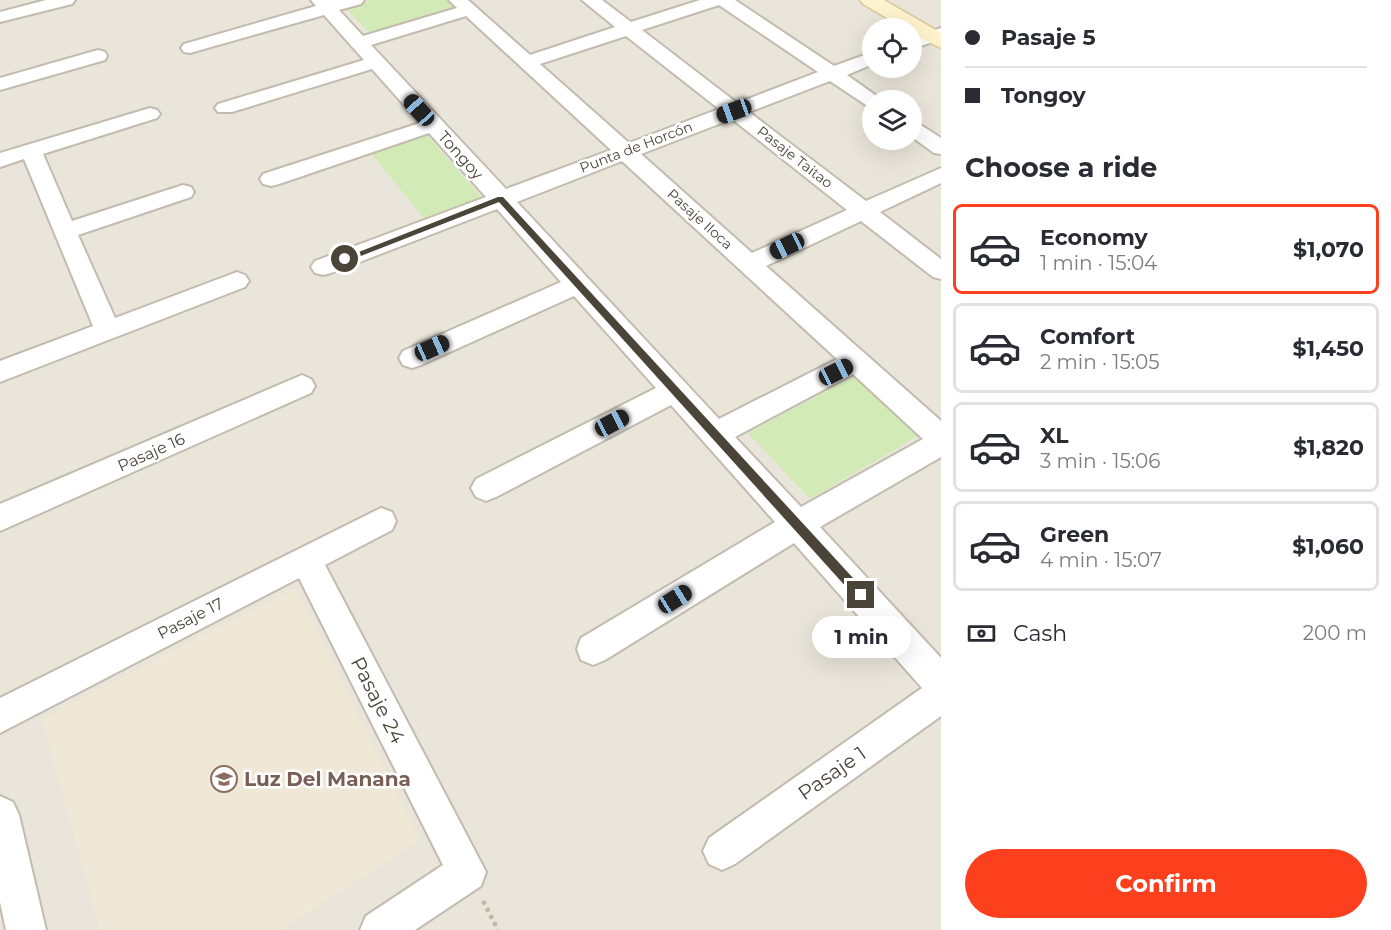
<!DOCTYPE html>
<html lang="en">
<head>
<meta charset="utf-8">
<style>
  body { margin:0; font-family:Montserrat,sans-serif; background:#f2f2f3; color:#2b2b33; height:100vh; display:flex; flex-direction:column; font-size:22px; white-space:nowrap }
  * { box-sizing:border-box; margin:0 }
  p { font-size:20px; color:#7c7c81 }
  .icon { flex:none; width:33px; height:33px; fill:none; stroke:currentColor; stroke-width:2; stroke-linecap:round; stroke-linejoin:round }
  .map { position:relative; flex:1; overflow:hidden }
  .details { display:flex; flex-direction:column; background:#fff; width:450px }
  .details>* { flex:none }
  .guide { display:grid; align-content:center; height:132px; padding:0 24px; background:#fff }
  .tools { position:absolute; left:862px; top:18px; display:grid; gap:12px }
  .tools a { display:grid; place-items:center; width:60px; height:60px; border-radius:50%; background:#fff; box-shadow:0 6px 24px #0002; font-size:30px }
  .end { position:absolute; width:27px; height:27px; margin:-14px; border:8px solid #4b4439; background:#fff; box-shadow:0 0 0 3px #fff }
  .from { border-radius:50% }
  .bubble { position:absolute; height:42px; border-radius:21px; background:#fff; box-shadow:0 6px 24px #0002; font-size:20px; font-weight:700; line-height:42px; text-align:center }
  .car { position:absolute; width:18px; height:36px; margin:-18px -9px; border-radius:8px; box-shadow:0 0 4px 2px #0007; background:linear-gradient(#222 24%,#8ab4d8 0 40%,#222 0 76%,#8ab4d8 0 86%,#222 0) }
  .guide b { display:flex; align-items:center; gap:21px; height:57px; font-size:22px }
  .guide b+b { border-top:2px solid #e1e1e2 }
  .guide i { width:15px; height:15px; background:#2b2b33 }
  ul { padding:0; list-style:none }
  li { display:flex; align-items:center; gap:18px; height:90px; margin:0 12px 9px; padding:0 12px; border:3px solid #e1e1e2; border-radius:9px }
  li div { flex:1 }
  li b { display:block; font-size:22px }
  li em { font-style:normal; font-weight:700 }
  li.on { border-color:#fc3f1d }
  li>.icon { width:54px; height:54px; stroke-width:1.5 }
  h2 { padding:0 24px; font-size:27px; line-height:72px }
  .pay { display:flex; align-items:center; gap:15px; height:66px; padding:0 24px; font-size:22px }
  .pay p { margin-inline-start:auto }
  .cta { display:flex; gap:12px; margin-top:auto; padding:12px 24px }
  .cta a { flex:1; height:69px; border-radius:36px; background:#fc3f1d; color:#fff; font-size:24px; font-weight:700; line-height:69px; text-align:center }
  main { display:flex; flex:1; min-height:0 }
  .map>svg:first-child { display:block }
  .residential { fill:#eae5da; fill-rule:evenodd }
  .education { fill:#efe8d6 }
  .green { fill:#d2eab5 }
  .lines { fill:none; stroke-linecap:round; stroke-linejoin:round }
  .street-casing { stroke:#c2bbae; stroke-width:4 }
  .secondary-casing { stroke:#d6c79b; stroke-width:3 }
  .path { stroke:#c4b79f; stroke-width:4.5; stroke-dasharray:4 4; stroke-linecap:butt }
  .street { fill:#fff; fill-rule:evenodd }
  .secondary { fill:#fff3cd; fill-rule:evenodd }
  .route { fill:#4b4439 }
  .labels { text-anchor:middle; stroke-width:5; stroke-linejoin:round; paint-order:stroke }
  .far-street-label { font-size:14px; fill:#4b4439; stroke:#fff }
  .street-label { font-size:16px; fill:#4b4439; stroke:#fff }
  .near-street-label { font-size:20px; fill:#4b4439; stroke:#fff }
  .near-education-label { font-size:20px; font-weight:bold; fill:#785e54; stroke:#fff; text-anchor:start }
</style>
</head>
<body>
<main>
<div class="map">
<svg width="941" height="930" viewBox="0 0 941 930">
  <rect width="100%" height="100%" fill="#f6f3ec"/>
  <path class="residential" d="M 0,0 L 941,0 L 941,930 L 0,930 ZM 873,28 L 912,28 L 912,68 L 873,68 ZM 873,100 L 912,100 L 912,140 L 873,140 Z"/>
  <path class="education" d="M 295,588 L 420,840 L 281,930 L 100,930 L 42,719 Z"/>
  <path class="green" d="M 373,0 L 449,0 L 457,7 L 370,33 L 345,8 Z
    M 426,134 L 483,199 L 426,221 L 371,153 Z
    M 860,373 L 925,432 L 810,499 L 748,433 Z"/>
  <g class="lines">
    <defs>
      <path id="street" d="M 46,0 L 75,0 L 72,4 L 0,22 L 0,12 Z
        M 311,0 L 364,0 L 361,4 L 339,10 L 363,36 L 457,8 L 449,0 L 468,0 L 530,55 L 615,27 L 582,0 L 602,0 L 631,22 L 700,0 L 735,0 L 834,66 L 873,52 L 873,64 L 847,75 L 882,100 L 873,100 L 873,107 L 866,105 L 830,81 L 749,112 L 866,201 L 941,168 L 941,183 L 880,212 L 941,259 L 941,279 L 933,277 L 861,221 L 766,266 L 941,421 L 941,457 L 820,527 L 941,658 L 941,716 L 735,864 L 722,870 L 709,864 L 703,851 L 709,838 L 922,688 L 794,543 L 605,660 L 593,665 L 581,660 L 577,649 L 581,638 L 775,522 L 671,405 L 496,497 L 486,501 L 476,497 L 471,488 L 476,479 L 656,388 L 574,296 L 421,365 L 412,368 L 403,365 L 399,358 L 403,351 L 561,282 L 497,209 L 331,273 L 323,275 L 315,273 L 311,267 L 315,261 L 486,197 L 429,133 L 279,184 L 271,186 L 263,184 L 260,179 L 263,174 L 420,123 L 372,69 L 232,112 L 218,112 L 215,108 L 218,104 L 364,60 L 324,15 L 190,53 L 184,52 L 181,48 L 184,44 L 316,6 ZM 719,5 L 818,72 L 737,103 L 642,30 ZM 466,16 L 611,150 L 506,189 L 371,45 ZM 626,36 L 719,109 L 629,143 L 540,64 ZM 732,119 L 847,210 L 752,253 L 641,154 ZM 622,161 L 837,359 L 719,419 L 517,202 ZM 853,374 L 923,439 L 801,507 L 735,437 Z
        M 941,28 L 941,39 L 912,49 L 912,38 Z
        M 98,50 L 105,52 L 107,56 L 105,60 L 0,90 L 0,78 Z
        M 150,108 L 157,110 L 160,114 L 157,118 L 43,154 L 72,221 L 183,185 L 191,187 L 194,192 L 191,197 L 78,235 L 115,318 L 237,272 L 245,275 L 249,281 L 245,287 L 0,382 L 0,361 L 93,326 L 24,159 L 0,167 L 0,153 Z
        M 912,122 L 919,124 L 941,138 L 941,154 L 934,153 L 912,137 Z
        M 302,375 L 311,379 L 315,386 L 311,393 L 0,531 L 0,504 Z
        M 381,508 L 392,512 L 396,521 L 392,530 L 325,565 L 486,872 L 481,886 L 415,930 L 360,930 L 366,916 L 443,865 L 299,578 L 0,733 L 0,698 Z
        M 0,796 L 13,802 L 19,815 L 46,930 L 6,930 L 0,902 Z"/>
      <path id="secondary" d="M 860,0 L 884,0 L 941,33 L 941,48 L 912,34 L 912,28 L 904,28 L 863,4 Z"/>
    </defs>
    <use href="#street" class="street-casing"/>
    <use href="#secondary" class="secondary-casing"/>
    <path class="path" d="M 483,901 L 498,930"/>
    <use href="#street" class="street"/>
    <use href="#secondary" class="secondary"/>
  </g>
  <path class="route" d="M 498,197 L 503,197 L 865,591 L 865,599 L 857,599 L 499,202 L 348,261 L 341,259 Z"/>
  <defs>
    <symbol id="school-ring" viewBox="-11 -11 22 22"><circle r="9.5" fill="#fff" stroke="#8d6e63" stroke-width="1.5"/><path d="M0-5L7-2L0 1L-7-2ZM-4 1L0 2.5L4 1V4Q0 6-4 4Z" fill="#8d6e63"/></symbol>
  </defs>
  <g fill-rule="evenodd">
    <use href="#school-ring" x="209" y="764" width="30" height="30"/>
  </g>
  <g class="labels">
    <g class="far-street-label">
      <text transform="translate(636 147) rotate(-21)" y="5">Punta de Horcón</text>
      <text transform="translate(795 157) rotate(38)" y="5">Pasaje Taitao</text>
      <text transform="translate(700 219) rotate(42)" y="5">Pasaje Iloca</text>
    </g>
    <g class="street-label">
      <text transform="translate(461 155) rotate(48)" y="6">Tongoy</text>
      <text transform="translate(151 452) rotate(-24)" y="6">Pasaje 16</text>
      <text transform="translate(190 618) rotate(-27)" y="6">Pasaje 17</text>
    </g>
    <g class="near-street-label">
      <text transform="translate(378 700) rotate(63)" y="7">Pasaje 24</text>
      <text transform="translate(832 773) rotate(-35)" y="7">Pasaje 1</text>
    </g>
    <g class="near-education-label">
      <text x="244" y="786">Luz Del Manana</text>
    </g>
  </g>
</svg>
<div class="tools">
<a><svg class="icon" aria-label="locate" viewBox="0 0 24 24"><circle cx="12" cy="12" r="6"/><path d="M12 2v4M12 18v4M2 12h4M18 12h4"/></svg></a>
<a><svg class="icon" aria-label="layers" viewBox="0 0 24 24"><path d="M12 4l9 5-9 5-9-5zM3 14l9 5 9-5"/></svg></a>
</div>
<i class="end from" style="left:345px;top:259px"></i>
<i class="end" style="left:861px;top:595px"></i>
<div class="bubble" style="left:812px;top:616px;width:99px">1 min</div>
<i class="car" style="left:419px;top:110px;rotate:318deg"></i>
<i class="car" style="left:734px;top:111px;rotate:250deg"></i>
<i class="car" style="left:787px;top:246px;rotate:245deg"></i>
<i class="car" style="left:432px;top:348px;rotate:66deg"></i>
<i class="car" style="left:836px;top:372px;rotate:63deg"></i>
<i class="car" style="left:612px;top:423px;rotate:62deg"></i>
<i class="car" style="left:675px;top:599px;rotate:58deg"></i>
</div>
<section class="details">
<div class="guide">
<b><i class="from"></i>Pasaje 5</b>
<b><i></i>Tongoy</b>
</div>
<h2>Choose a ride</h2>
<ul>
<li class="on"><svg class="icon" aria-label="car" viewBox="0 0 24 24"><path d="M5 17H2v-5l4-1 3-4h7l3 4 3 1v5h-3M9 17h6M6 11h13"/><circle cx="7" cy="17" r="2"/><circle cx="17" cy="17" r="2"/></svg><div><b>Economy</b><p>1 min · 15:04</p></div><em>$1,070</em></li>
<li><svg class="icon" aria-label="car" viewBox="0 0 24 24"><path d="M5 17H2v-5l4-1 3-4h7l3 4 3 1v5h-3M9 17h6M6 11h13"/><circle cx="7" cy="17" r="2"/><circle cx="17" cy="17" r="2"/></svg><div><b>Comfort</b><p>2 min · 15:05</p></div><em>$1,450</em></li>
<li><svg class="icon" aria-label="car" viewBox="0 0 24 24"><path d="M5 17H2v-5l4-1 3-4h7l3 4 3 1v5h-3M9 17h6M6 11h13"/><circle cx="7" cy="17" r="2"/><circle cx="17" cy="17" r="2"/></svg><div><b>XL</b><p>3 min · 15:06</p></div><em>$1,820</em></li>
<li><svg class="icon" aria-label="car" viewBox="0 0 24 24"><path d="M5 17H2v-5l4-1 3-4h7l3 4 3 1v5h-3M9 17h6M6 11h13"/><circle cx="7" cy="17" r="2"/><circle cx="17" cy="17" r="2"/></svg><div><b>Green</b><p>4 min · 15:07</p></div><em>$1,060</em></li>
</ul>
<div class="pay"><svg class="icon" aria-label="cash" viewBox="0 0 24 24"><path d="M3 7h18v10H3z"/><circle cx="12" cy="12" r="2"/></svg>Cash<p>200 m</p></div>
<div class="cta"><a>Confirm</a></div>
</section>
</main>
</body>
</html>
